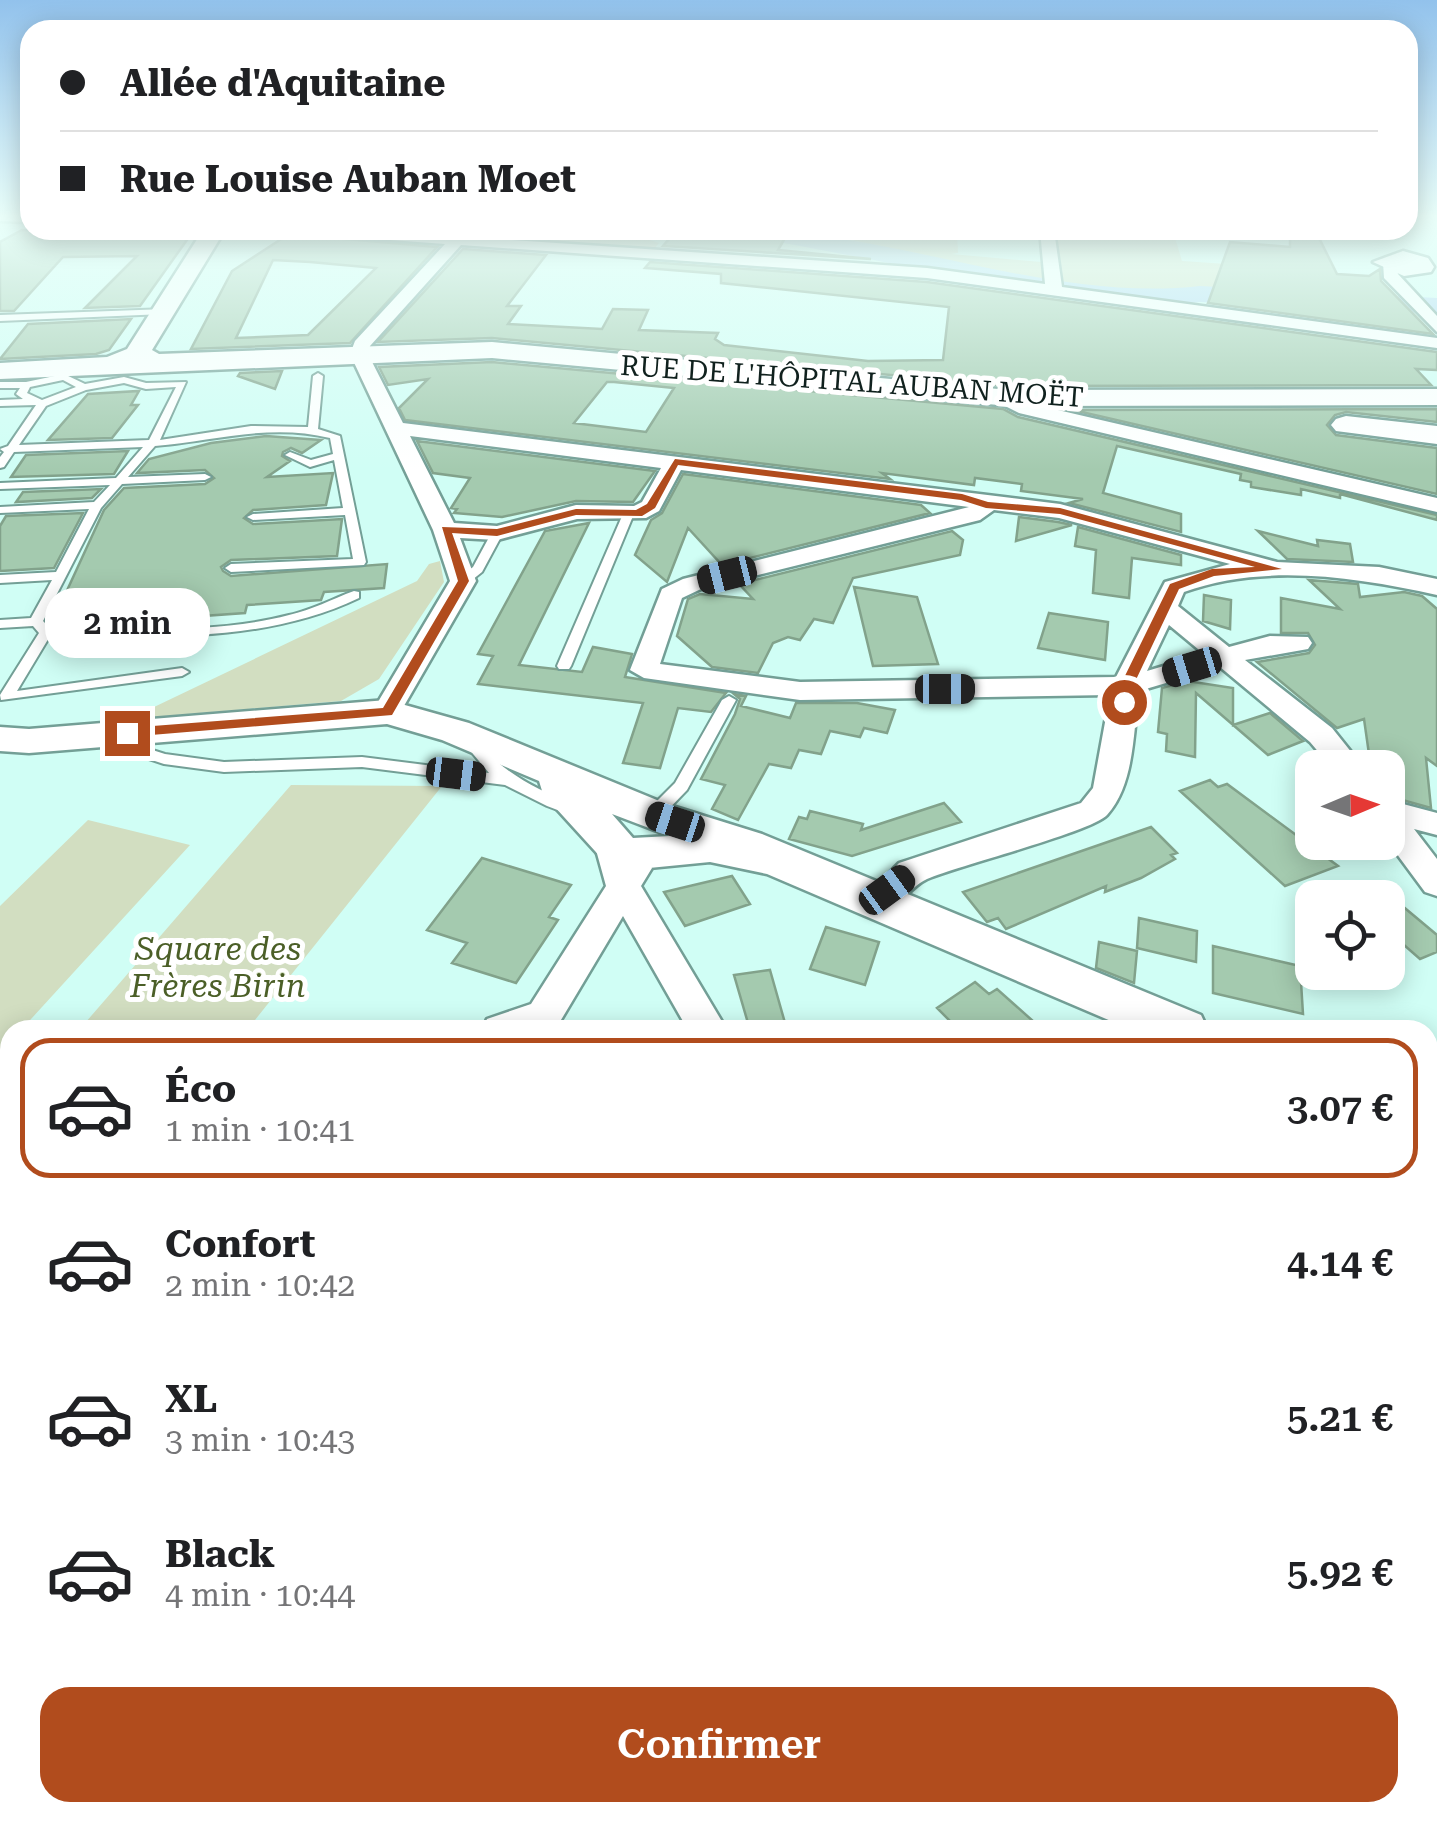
<!DOCTYPE html>
<html lang="fr">
<head>
<meta charset="utf-8">
<style>
  body { margin:0; font-family:"Roboto Serif",serif; background:#f6f6f6; color:#202124; height:100vh; display:flex; flex-direction:column; font-size:38px; white-space:nowrap }
  * { box-sizing:border-box; margin:0 }
  p { font-size:32px; color:#757577 }
  .icon { flex:none; width:55px; height:55px; fill:none; stroke:currentColor; stroke-width:2; stroke-linecap:round; stroke-linejoin:round }
  .map { position:relative; flex:1; overflow:hidden }
  .drawer { position:absolute; left:0px; top:1020px; width:1438px; height:802px; display:flex; flex-direction:column; background:#fff; border-radius:30px 30px 0 0; box-shadow:0 5px 25px #0003 }
  .drawer>* { flex:none }
  .banner { position:absolute; left:20px; top:20px; width:1398px; height:220px; border-radius:30px; box-shadow:0 5px 25px #0003; display:grid; align-content:center; height:220px; padding:0 40px; background:#fff }
  .needle { width:65px; rotate:88deg }
  .controls { position:absolute; left:1295px; top:750px; display:grid; gap:20px }
  .controls a { display:grid; place-items:center; width:110px; height:110px; border-radius:20px; background:#fff; box-shadow:0 5px 25px #0003; font-size:50px }
  .end { position:absolute; width:45px; height:45px; margin:-22px; border:12px solid #b14c1d; background:#fff; box-shadow:0 0 0 5px #fff }
  .from { border-radius:50% }
  .bubble { position:absolute; height:70px; border-radius:30px; background:#fff; box-shadow:0 5px 25px #0003; font-size:32px; font-weight:600; line-height:70px; text-align:center }
  .car { position:absolute; width:30px; height:60px; margin:-30px -15px; border-radius:12px; box-shadow:0 0 8px 2px #0007; background:linear-gradient(#222 24%,#8ab4d8 0 40%,#222 0 76%,#8ab4d8 0 86%,#222 0) }
  .banner b { display:flex; align-items:center; gap:35px; height:95px; font-size:38px }
  .banner b+b { border-top:2px solid #e0e0e0 }
  .banner i { width:25px; height:25px; background:#202124 }
  ul { padding:18px 0 0; list-style:none }
  li { display:flex; align-items:center; gap:30px; height:140px; margin:0 20px 15px; padding:0 20px; border:5px solid transparent; border-radius:30px }
  li div { flex:1 }
  li b { display:block; font-size:38px }
  li em { font-style:normal; font-weight:600 }
  li.selected { border-color:#b14c1d }
  li>.icon { width:90px; height:90px; stroke-width:1.5 }
  .button { display:flex; gap:20px; margin-top:auto; padding:20px 40px }
  .button a { flex:1; height:115px; border-radius:30px; background:#b14c1d; color:#fff; font-size:40px; font-weight:600; line-height:115px; text-align:center }
  .map>svg:first-child { display:block }
  .green { fill:#d2dec1 }
  .lines { fill:none; stroke-linecap:round; stroke-linejoin:round }
  .river { fill:#b1d8f2; fill-rule:evenodd }
  .building { fill:#a4caaf; stroke:#82a28b; stroke-width:2.5; fill-rule:evenodd }
  .service-casing { stroke:#739f96; stroke-width:4 }
  .minor-casing { stroke:#739f96; stroke-width:5 }
  .tertiary-casing { stroke:#739f96; stroke-width:5 }
  .secondary-casing { stroke:#739f96; stroke-width:5 }
  .service { fill:#fff; fill-rule:evenodd }
  .minor { fill:#fff; fill-rule:evenodd }
  .tertiary { fill:#fff; fill-rule:evenodd }
  .secondary { fill:#fff; fill-rule:evenodd }
  .route { fill:#b14c1d }
  .labels { text-anchor:middle; stroke-width:10; stroke-linejoin:round; paint-order:stroke }
  .far-street-label { font-size:28px; fill:#10211e; stroke:#fff }
  .park-label { font-size:32px; font-style:italic; fill:#4b5f27; stroke:#fff }
</style>
</head>
<body>
<div class="map">
<svg width="1437" height="1822" viewBox="0 0 1437 1822">
  <rect width="100%" height="100%" fill="#d0fef5"/>
  <path class="green" d="M 476,230 L 658,230 L 650,240 L 659,243 L 653,250 L 471,236 Z
    M 746,230 L 793,230 L 869,244 L 808,230 L 861,230 L 887,237 L 905,230 L 957,230 L 958,253 L 951,254 L 1041,262 L 1044,286 L 849,253 Z
    M 1054,230 L 1173,231 L 1182,261 L 1257,266 L 1268,295 L 1194,291 L 1163,295 L 1063,285 Z
    M 440,561 L 444,582 L 379,679 L 341,701 L 129,719 L 417,581 L 429,564 Z
    M 291,785 L 442,786 L 247,1030 L 79,1030 Z
    M 88,820 L 190,845 L 21,1030 L 10,1030 L 10,1042 L 0,1053 L 0,906 Z"/>
  <g class="lines">
    <path class="river" d="M 741,230 C 893,230 1048,303 1200,286 L 1437,298 L 1437,314 L 1200,302 L 1165,306 L 1042,292 L 753,237 Z"/>
  </g>
  <path class="building" d="M 22,230 L 108,235 L 117,230 L 194,230 L 140,306 L 85,308 L 137,256 L 63,257 L 14,311 L 0,311 L 0,242 Z
    M 677,230 L 747,230 L 785,238 L 778,250 L 871,259 L 663,246 Z
    M 1290,230 L 1315,230 L 1337,274 L 1369,276 L 1380,269 L 1381,281 L 1433,334 L 1208,303 L 1230,242 L 1290,247 Z
    M 289,234 L 437,247 L 350,343 L 191,349 L 232,271 ZM 273,260 L 310,262 L 376,268 L 308,335 L 236,338 Z
    M 463,249 L 546,255 L 507,306 L 521,306 L 508,324 L 602,329 L 613,309 L 648,310 L 639,330 L 718,333 L 715,339 L 724,345 L 868,361 L 943,360 L 949,307 L 721,283 L 721,274 L 645,268 L 650,262 L 927,282 L 1437,352 L 1437,370 L 1416,369 L 1431,385 L 1009,386 L 492,338 L 378,342 Z
    M 131,319 L 109,350 L 96,354 L 0,359 L 28,324 Z
    M 492,362 L 1003,409 L 1018,417 L 1437,515 L 1437,520 L 1340,494 L 1340,498 L 1301,489 L 1301,495 L 1251,487 L 1251,482 L 1240,480 L 1241,474 L 1117,446 L 1103,493 L 1181,514 L 1181,532 L 1069,503 L 1083,499 L 1021,491 L 1022,484 L 975,478 L 974,485 L 882,473 L 890,479 L 405,420 L 399,408 L 428,379 L 388,385 L 379,367 ZM 607,382 L 614,382 L 674,388 L 646,432 L 574,423 Z
    M 282,371 L 275,389 L 238,376 L 240,373 Z
    M 139,391 L 131,405 L 138,405 L 112,438 L 48,440 L 88,394 Z
    M 1437,409 L 1437,422 L 1346,412 L 1335,415 L 1327,425 L 1336,435 L 1437,448 L 1437,494 L 1073,410 Z
    M 266,436 L 321,440 L 302,453 L 291,448 L 283,452 L 282,456 L 290,461 L 267,477 L 333,473 L 326,505 L 253,510 L 244,518 L 253,524 L 342,519 L 337,556 L 231,560 L 221,567 L 223,571 L 231,576 L 387,564 L 384,588 L 324,592 L 321,600 L 247,605 L 245,613 L 188,617 L 194,601 L 58,610 L 104,510 L 124,488 L 205,484 L 214,478 L 205,470 L 137,473 L 149,459 L 211,443 Z
    M 417,441 L 655,471 L 633,502 L 576,501 L 502,517 L 454,513 L 457,509 L 451,508 L 470,478 L 433,473 Z
    M 128,451 L 114,474 L 11,477 L 26,455 Z
    M 683,474 L 921,505 L 930,513 L 722,565 L 688,528 L 667,582 L 635,555 L 651,520 L 662,513 Z
    M 101,489 L 92,498 L 16,502 L 23,492 Z
    M 83,513 L 54,568 L 0,571 L 0,526 L 6,516 Z
    M 1019,517 L 1058,522 L 1072,525 L 1016,541 Z
    M 589,523 L 519,665 L 582,672 L 593,647 L 632,654 L 625,677 L 726,693 L 711,712 L 678,708 L 660,768 L 623,763 L 643,703 L 478,684 L 493,656 L 478,654 L 545,531 Z
    M 1078,527 L 1181,555 L 1181,565 L 1132,558 L 1129,598 L 1093,593 L 1096,550 L 1075,546 Z
    M 952,531 L 963,540 L 960,555 L 853,578 L 833,623 L 814,619 L 800,640 L 788,637 L 773,643 L 758,673 L 712,667 L 677,636 L 688,599 L 700,594 L 753,599 L 739,584 Z
    M 1258,531 L 1318,546 L 1317,540 L 1350,544 L 1353,562 L 1287,559 Z
    M 1309,580 L 1358,584 L 1360,597 L 1404,592 L 1422,596 L 1437,609 L 1437,766 L 1426,758 L 1431,808 L 1388,796 L 1388,768 L 1371,768 L 1364,719 L 1337,728 L 1257,662 L 1309,653 L 1315,645 L 1308,633 L 1281,633 L 1281,598 L 1340,609 Z
    M 854,587 L 917,597 L 938,664 L 873,666 Z
    M 1204,595 L 1231,600 L 1230,629 L 1203,621 Z
    M 1049,613 L 1108,622 L 1105,660 L 1038,648 Z
    M 1187,681 L 1233,688 L 1233,725 L 1270,713 L 1303,741 L 1268,755 L 1196,693 L 1195,757 L 1166,751 L 1167,734 L 1158,732 L 1162,688 Z
    M 734,694 L 746,696 L 741,706 L 790,718 L 796,703 L 857,703 L 895,710 L 887,733 L 864,728 L 860,737 L 830,731 L 821,754 L 799,750 L 791,768 L 769,764 L 738,820 L 712,809 L 725,785 L 701,779 L 735,714 L 740,699 Z
    M 1210,780 L 1218,787 L 1227,784 L 1338,866 L 1285,886 L 1180,791 Z
    M 944,803 L 961,822 L 852,856 L 789,839 L 799,817 L 807,819 L 810,811 L 863,824 L 861,830 Z
    M 1151,827 L 1177,853 L 1171,855 L 1175,859 L 1141,878 L 1105,892 L 1106,886 L 1006,929 L 998,918 L 987,922 L 963,892 Z
    M 482,858 L 571,885 L 549,917 L 558,920 L 516,983 L 452,963 L 467,943 L 427,930 Z
    M 732,876 L 750,904 L 685,926 L 664,892 Z
    M 1388,894 L 1437,935 L 1437,952 L 1420,959 L 1388,931 Z
    M 1139,918 L 1197,931 L 1196,962 L 1137,948 Z
    M 826,927 L 879,942 L 865,985 L 810,969 Z
    M 1099,942 L 1137,951 L 1134,983 L 1096,968 Z
    M 1213,946 L 1300,966 L 1303,1014 L 1213,993 Z
    M 770,970 L 787,1030 L 750,1030 L 734,975 Z
    M 975,982 L 989,994 L 997,989 L 1043,1030 L 959,1030 L 937,1008 Z"/>
  <g class="lines">
    <defs>
      <path id="service" d="M 167,309 L 164,314 L 0,321 L 0,315 Z
        M 318,373 L 323,376 L 318,429 L 340,436 L 366,562 L 364,565 L 231,572 L 225,568 L 231,564 L 353,559 L 345,515 L 253,520 L 247,517 L 253,514 L 343,508 L 334,460 L 310,467 L 285,455 L 290,452 L 311,460 L 333,454 L 330,438 C 270,423 215,441 155,446 L 128,477 L 205,474 L 211,477 L 205,480 L 122,484 L 101,508 L 43,621 L 50,628 C 128,628 212,635 289,615 C 312,610 332,599 354,591 L 359,592 L 359,598 C 263,644 154,636 50,636 L 17,691 L 182,668 L 189,672 L 182,676 L 1,700 L 0,695 L 39,633 L 33,626 L 0,628 L 0,620 L 31,618 L 52,580 L 0,583 L 0,575 L 56,572 L 89,509 L 0,513 L 0,507 L 94,502 L 110,485 L 0,489 L 0,483 L 116,478 L 143,447 L 14,452 L 4,467 L 0,468 L 0,457 L 4,452 L 0,449 L 8,446 L 36,405 L 0,406 L 0,400 L 23,399 L 16,394 L 20,388 L 0,388 L 0,382 L 26,382 L 64,374 L 85,384 L 124,377 L 146,383 L 186,382 L 160,440 L 251,426 L 308,427 L 313,376 ZM 63,380 L 76,387 L 42,400 L 27,393 L 30,387 ZM 124,383 L 146,389 L 176,387 L 149,440 L 19,445 L 46,406 L 86,390 Z
        M 623,514 L 633,516 L 571,666 L 569,669 L 559,669 L 557,666 Z
        M 493,530 L 503,533 L 482,572 L 467,584 L 459,584 L 459,578 L 473,567 Z
        M 729,696 L 736,700 L 687,790 L 659,819 L 647,819 L 645,815 L 647,811 L 675,783 L 722,700 Z
        M 465,731 L 470,733 C 497,769 532,788 574,804 L 576,808 L 574,812 L 568,814 L 547,806 L 505,785 L 362,767 L 224,772 L 164,764 L 97,742 L 95,739 L 102,734 L 165,754 L 224,762 L 362,757 L 489,773 L 458,736 Z"/>
      <path id="minor" d="M 0,215 L 30,215 L 30,222 L 0,221 Z
        M 302,230 L 453,235 L 458,230 L 473,230 L 468,237 L 927,268 L 1045,284 L 1040,230 L 1054,230 L 1062,287 L 1437,338 L 1437,348 L 927,278 L 461,245 L 370,346 L 368,354 L 403,423 L 1060,504 L 1277,562 L 1379,567 L 1437,579 L 1437,595 C 1355,577 1263,563 1184,592 L 1178,606 L 1229,647 L 1270,636 L 1308,637 L 1312,643 L 1308,649 L 1245,660 L 1332,728 L 1364,768 L 1332,768 L 1310,742 L 1220,667 L 1139,691 C 1133,731 1135,784 1107,815 C 1091,832 960,865 927,879 C 903,890 895,922 865,912 L 860,903 L 899,863 L 1081,803 L 1093,788 L 1110,695 L 800,700 L 644,678 L 630,670 L 662,589 L 683,579 L 969,507 L 681,470 L 659,511 L 646,518 L 577,519 L 497,540 L 460,538 L 476,581 L 397,718 L 377,718 L 372,712 L 450,581 L 433,530 L 350,354 L 355,341 L 445,244 L 309,234 ZM 410,436 L 661,468 L 642,502 L 634,506 L 576,505 L 497,526 L 454,523 ZM 994,510 L 1059,518 L 1230,564 L 1165,582 L 1116,677 L 800,682 L 660,664 L 682,598 L 701,589 L 980,520 ZM 1169,625 L 1204,654 L 1147,671 Z
        M 1383,262 L 1395,262 L 1398,274 L 1437,316 L 1437,332 L 1384,278 Z
        M 1009,392 L 1032,404 L 1437,498 L 1437,512 L 1019,413 L 997,402 Z
        M 1388,800 L 1437,813 L 1437,835 L 1414,829 L 1437,859 L 1437,896 L 1425,892 L 1388,842 Z
        M 609,827 L 621,831 L 631,857 L 647,859 L 652,868 L 641,886 L 727,1030 L 688,1030 L 623,916 L 555,1030 L 482,1030 L 487,1019 L 531,1004 L 606,886 L 593,839 L 597,831 Z
        M 10,1178 L 10,1218 L 0,1221 L 0,1181 Z
        M 15,1812 L 79,1812 L 75,1822 L 11,1822 Z
        M 449,1812 L 511,1812 L 507,1822 L 445,1822 Z
        M 928,1812 L 990,1812 L 986,1822 L 924,1822 Z
        M 1134,1812 L 1198,1812 L 1202,1822 L 1138,1822 Z"/>
      <path id="tertiary" d="M 387,700 L 469,723 L 669,805 L 762,834 L 1201,1015 L 1208,1030 L 1132,1030 L 767,874 L 710,862 L 639,869 L 605,862 L 543,794 L 539,781 L 442,740 L 387,724 L 29,753 L 0,751 L 0,727 L 29,729 ZM 612,814 L 670,836 L 633,838 Z
        M 1428,1109 L 1437,1112 L 1437,1161 L 1428,1158 Z"/>
      <path id="secondary" d="M 203,230 L 225,230 L 152,350 L 159,354 L 492,342 L 1009,390 L 1437,389 L 1437,405 L 1009,406 L 492,358 L 0,379 L 0,363 L 107,357 L 127,349 Z
        M 1403,251 L 1428,258 L 1434,267 L 1431,272 L 1404,276 L 1373,262 Z
        M 1346,416 L 1437,426 L 1437,444 L 1336,431 L 1331,425 L 1336,419 Z"/>
    </defs>
    <use href="#service" class="service-casing"/>
    <use href="#minor" class="minor-casing"/>
    <use href="#tertiary" class="tertiary-casing"/>
    <use href="#secondary" class="secondary-casing"/>
    <use href="#service" class="service"/>
    <use href="#minor" class="minor"/>
    <use href="#tertiary" class="tertiary"/>
    <use href="#secondary" class="secondary"/>
  </g>
  <linearGradient id="sky" x2="0" y2="1"><stop stop-color="#92c2ec"/><stop offset="0.46" stop-color="#eafffa"/><stop offset="1" stop-color="#eafffa" stop-opacity="0"/></linearGradient>
  <rect width="1437" height="470" fill="url(#sky)"/>
  <path class="route" d="M 675,459 L 962,494 L 988,502 L 1060,508 L 1282,569 L 1214,576 L 1179,589 L 1133,686 L 1130,702 L 1124,706 L 1117,702 L 1120,686 L 1170,584 L 1212,569 L 1255,567 L 1060,514 L 986,508 L 961,500 L 678,465 L 655,508 L 642,516 L 576,515 L 497,536 L 452,533 L 469,581 L 392,715 L 127,737 L 120,733 L 127,728 L 383,708 L 458,581 L 442,527 L 497,529 L 576,509 L 636,510 L 647,504 Z"/>
  <g class="labels">
    <g class="far-street-label">
      <text transform="translate(852 381) rotate(4)" y="10">RUE DE L'HÔPITAL AUBAN MOËT</text>
    </g>
    <g class="park-label">
      <text x="218" y="960">Square des<tspan x="218" dy="37">Frères Birin</tspan></text>
    </g>
  </g>
</svg>
<div class="controls">
<a><svg class="needle" viewBox="-14 -14 28 28"><path d="M0-13l5 13h-10z" fill="#e53935"/><path d="M0 13l5-13h-10z" fill="#757577"/></svg></a>
<a><svg class="icon" aria-label="locate" viewBox="0 0 24 24"><circle cx="12" cy="12" r="6"/><path d="M12 2v4M12 18v4M2 12h4M18 12h4"/></svg></a>
</div>
<i class="end from" style="left:1124px;top:702px"></i>
<i class="end" style="left:127px;top:733px"></i>
<div class="bubble" style="left:45px;top:588px;width:165px">2 min</div>
<i class="car" style="left:727px;top:575px;rotate:256deg"></i>
<i class="car" style="left:1192px;top:667px;rotate:253deg"></i>
<i class="car" style="left:945px;top:689px;rotate:90deg"></i>
<i class="car" style="left:456px;top:774px;rotate:97deg"></i>
<i class="car" style="left:675px;top:822px;rotate:288deg"></i>
<i class="car" style="left:887px;top:890px;rotate:54deg"></i>
<div class="banner">
<b><i class="from"></i>Allée d'Aquitaine</b>
<b><i></i>Rue Louise Auban Moet</b>
</div>
<section class="drawer">
<ul>
<li class="selected"><svg class="icon" aria-label="car" viewBox="0 0 24 24"><path d="M5 17H2v-5l4-1 3-4h7l3 4 3 1v5h-3M9 17h6M6 11h13"/><circle cx="7" cy="17" r="2"/><circle cx="17" cy="17" r="2"/></svg><div><b>Éco</b><p>1 min · 10:41</p></div><em>3.07 €</em></li>
<li><svg class="icon" aria-label="car" viewBox="0 0 24 24"><path d="M5 17H2v-5l4-1 3-4h7l3 4 3 1v5h-3M9 17h6M6 11h13"/><circle cx="7" cy="17" r="2"/><circle cx="17" cy="17" r="2"/></svg><div><b>Confort</b><p>2 min · 10:42</p></div><em>4.14 €</em></li>
<li><svg class="icon" aria-label="car" viewBox="0 0 24 24"><path d="M5 17H2v-5l4-1 3-4h7l3 4 3 1v5h-3M9 17h6M6 11h13"/><circle cx="7" cy="17" r="2"/><circle cx="17" cy="17" r="2"/></svg><div><b>XL</b><p>3 min · 10:43</p></div><em>5.21 €</em></li>
<li><svg class="icon" aria-label="car" viewBox="0 0 24 24"><path d="M5 17H2v-5l4-1 3-4h7l3 4 3 1v5h-3M9 17h6M6 11h13"/><circle cx="7" cy="17" r="2"/><circle cx="17" cy="17" r="2"/></svg><div><b>Black</b><p>4 min · 10:44</p></div><em>5.92 €</em></li>
</ul>
<div class="button"><a>Confirmer</a></div>
</section>
</div>
</body>
</html>
